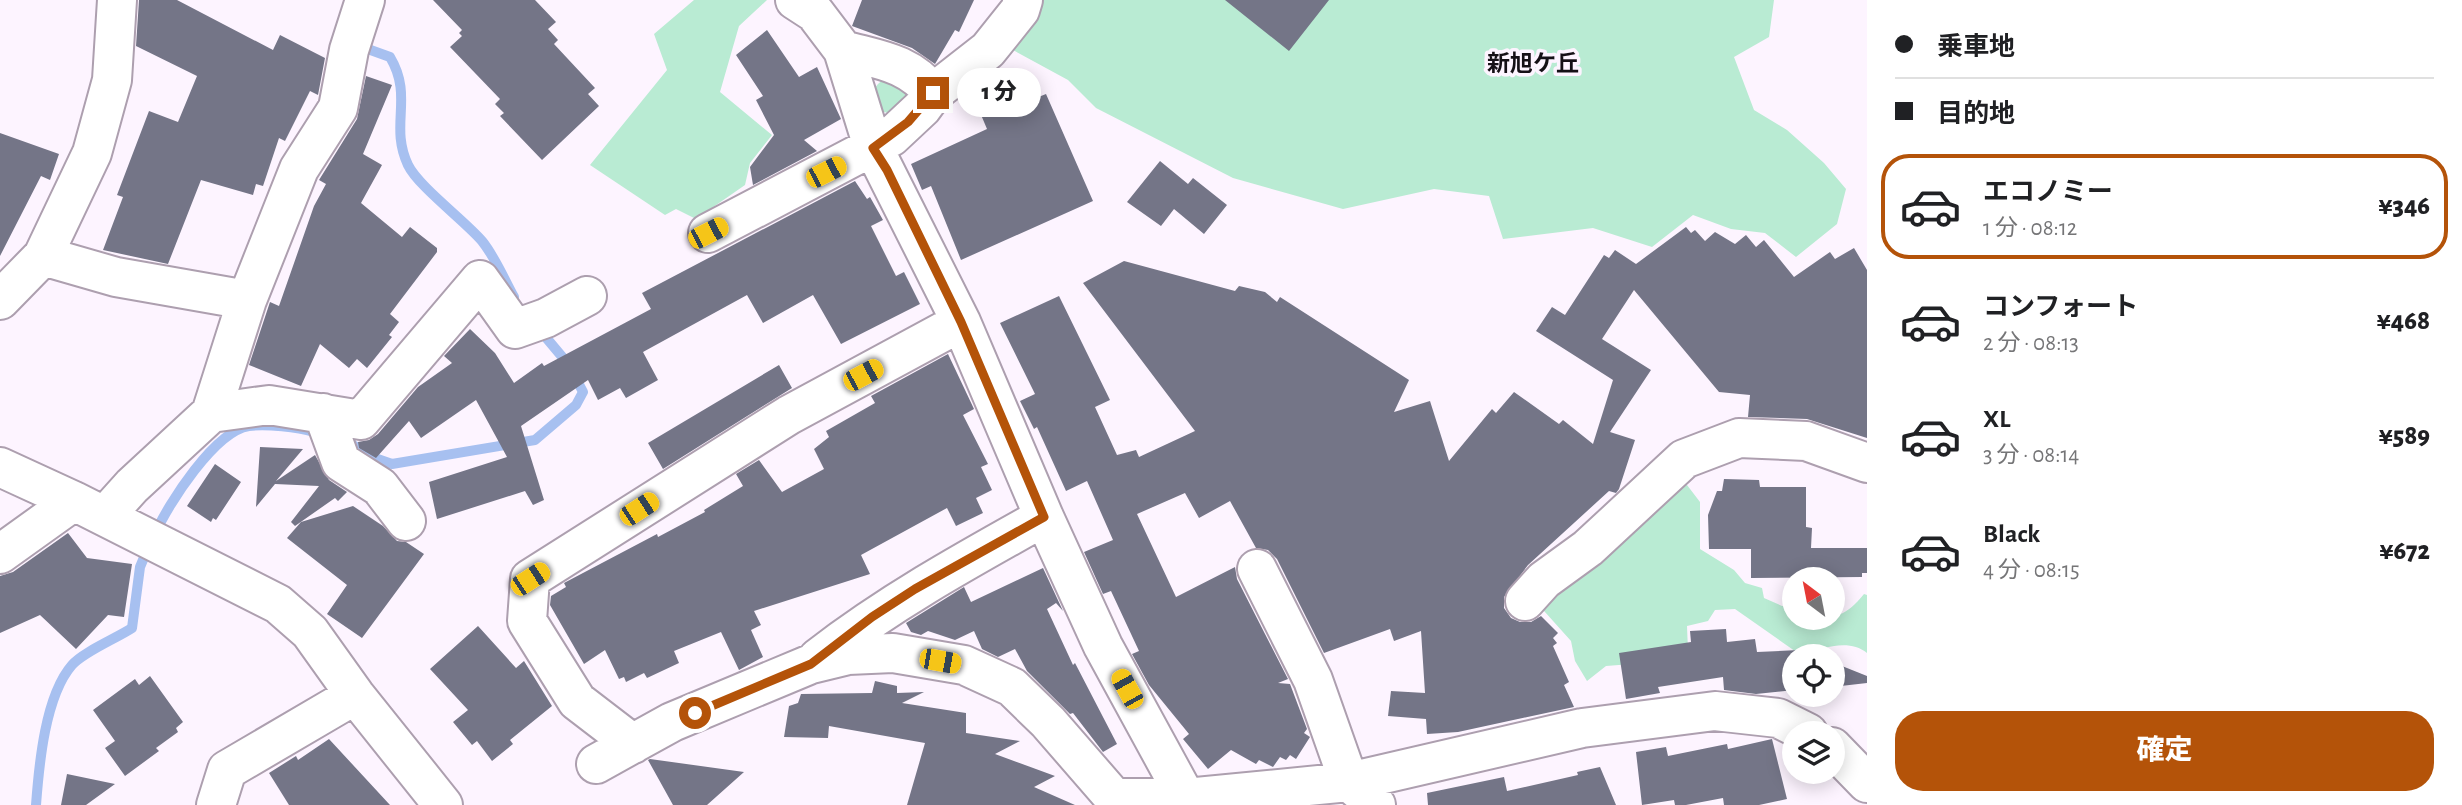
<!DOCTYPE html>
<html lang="ja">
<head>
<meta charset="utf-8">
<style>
  body { margin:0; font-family:"Alegreya Sans","Noto Sans JP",sans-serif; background:#f2f2f2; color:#202124; height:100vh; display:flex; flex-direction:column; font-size:26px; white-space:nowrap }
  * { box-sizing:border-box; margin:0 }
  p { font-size:23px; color:#757577 }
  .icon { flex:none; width:38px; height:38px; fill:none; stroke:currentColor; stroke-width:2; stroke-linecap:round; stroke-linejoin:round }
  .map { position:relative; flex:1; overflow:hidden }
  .sheet { display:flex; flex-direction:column; background:#fff; width:595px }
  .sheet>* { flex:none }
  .hud { display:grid; align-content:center; height:154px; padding:0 28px; background:#fff }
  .needle { width:46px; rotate:328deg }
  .buttons { position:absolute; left:1782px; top:567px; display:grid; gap:14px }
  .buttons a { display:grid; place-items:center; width:63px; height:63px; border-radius:50%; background:#fff; box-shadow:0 4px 18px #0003; font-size:35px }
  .end { position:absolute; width:32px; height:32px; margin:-16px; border:9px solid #b45309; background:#fff; box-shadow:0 0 0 4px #fff }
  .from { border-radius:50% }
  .bubble { position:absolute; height:49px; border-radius:24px; background:#fff; box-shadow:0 4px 18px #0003; font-size:23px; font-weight:800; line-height:49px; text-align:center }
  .car { position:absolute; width:21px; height:42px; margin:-21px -10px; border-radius:9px; box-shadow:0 0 5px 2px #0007; background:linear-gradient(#f5c518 24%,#345 0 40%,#f5c518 0 76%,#345 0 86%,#f5c518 0) }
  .hud b { display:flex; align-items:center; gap:24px; height:66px; font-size:26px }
  .hud b+b { border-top:2px solid #e0e0e0 }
  .hud i { width:18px; height:18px; background:#202124 }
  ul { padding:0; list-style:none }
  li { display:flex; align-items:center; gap:21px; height:105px; margin:0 14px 10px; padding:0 14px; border:4px solid transparent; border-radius:28px }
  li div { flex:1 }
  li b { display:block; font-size:26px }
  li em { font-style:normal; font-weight:800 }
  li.selected { border-color:#b45309 }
  li>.icon { width:63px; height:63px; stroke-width:1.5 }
  .cta { display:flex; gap:14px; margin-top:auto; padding:14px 28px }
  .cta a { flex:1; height:80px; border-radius:28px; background:#b45309; color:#fff; font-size:28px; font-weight:800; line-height:80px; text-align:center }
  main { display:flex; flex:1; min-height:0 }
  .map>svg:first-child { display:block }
  .green { fill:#b9ebd3 }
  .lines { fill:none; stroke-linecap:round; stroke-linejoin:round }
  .stream { stroke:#a7c0f0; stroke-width:10 }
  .building { fill:#747587 }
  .minor-casing { stroke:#ad9faf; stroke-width:42 }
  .minor { stroke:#fff; stroke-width:38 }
  .route { stroke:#b45309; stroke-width:9 }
  .labels { text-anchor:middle; stroke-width:7; stroke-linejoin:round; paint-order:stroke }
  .neighbourhood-label { font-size:23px; font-weight:bold; fill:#151016; stroke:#fdf4ff }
</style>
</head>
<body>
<main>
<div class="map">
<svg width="1867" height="805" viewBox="0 0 1867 805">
  <rect width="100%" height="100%" fill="#fdf4ff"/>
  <path class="green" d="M 694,0 L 767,0 L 739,26 L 720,92 L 772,135 L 750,163 L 745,185 L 696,219 L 676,209 L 665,215 L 590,165 L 667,70 L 654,34 Z
    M 1039,0 L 1774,0 L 1769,37 L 1734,57 L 1754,110 L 1787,130 L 1824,163 L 1846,189 L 1837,224 L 1796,257 L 1765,233 L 1731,229 L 1693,215 L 1652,247 L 1593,228 L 1503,239 L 1489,196 L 1434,189 L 1343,209 L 1233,178 L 1096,108 L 1068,80 L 1013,50 Z
    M873 96a17 17 0 1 1 34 0a17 17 0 1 1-34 0Z
    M 1687,485 L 1700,502 L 1700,549 L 1734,570 L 1745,583 L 1762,588 L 1764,598 L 1782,606 L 1794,605 L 1794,618 C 1827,618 1842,622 1864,594 L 1867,595 L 1867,653 C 1849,638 1821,648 1802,656 L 1735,609 L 1715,610 L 1708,621 L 1687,626 L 1688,651 L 1632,664 L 1606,666 L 1587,681 L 1575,661 L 1571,641 L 1536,602 L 1670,487 Z"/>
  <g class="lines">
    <path class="stream" d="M 361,43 L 365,48 L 390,57 C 414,97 389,125 408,165 C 418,186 465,221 482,241 C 495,257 504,279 514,297
      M 346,440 L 369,456 L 392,464 L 535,440 L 576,405 L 583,392 L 569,365 L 538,328
      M 155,534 C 168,504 215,431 249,426 C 267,424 297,427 314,432
      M 36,805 C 39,765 45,696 72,665 C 83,652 117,638 132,628 L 140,567 L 148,548"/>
  </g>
  <path class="building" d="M 139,0 L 177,0 L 273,50 L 280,35 L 325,58 L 318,95 L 310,91 L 285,141 L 279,138 L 263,186 L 256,184 L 253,195 L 201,180 L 168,264 L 103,250 L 123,197 L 117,195 L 149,111 L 178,122 L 197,76 L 136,46 Z
    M 433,0 L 535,0 L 556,22 L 548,29 L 558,40 L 554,44 L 595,88 L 588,94 L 599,106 L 542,160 L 500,116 L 504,113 L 495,104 L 500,99 L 450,47 L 462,36 L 459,33 L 462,30 Z
    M 862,0 L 974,0 L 959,32 L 955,30 L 935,64 L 912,48 L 852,26 Z
    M 1225,0 L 1329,0 L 1289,51 Z
    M 767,30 L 799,77 L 817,67 L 841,119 L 804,140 L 817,151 L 753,185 L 750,167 L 774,135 L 756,100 L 763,96 L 736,55 Z
    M 366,76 L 392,85 L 363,154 L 382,165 L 361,203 L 402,237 L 410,227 L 437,248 L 437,252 L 390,314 L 399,322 L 389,335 L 392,337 L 367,368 L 357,359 L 349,368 L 320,344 L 301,386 L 249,365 L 270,302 L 279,306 L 314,206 L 326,184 L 319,180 L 357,119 Z
    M 1046,94 L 1093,201 L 961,260 L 931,186 L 922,190 L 911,164 L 987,129 L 979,110 L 1008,99 L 1011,108 Z
    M 0,133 L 59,154 L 50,180 L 41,176 L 0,256 Z
    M 1160,161 L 1188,184 L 1193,178 L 1227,205 L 1204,234 L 1174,209 L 1161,226 L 1127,202 Z
    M 855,181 L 867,199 L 870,197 L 883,220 L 871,226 L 896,276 L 904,272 L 920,304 L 841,344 L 813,295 L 763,323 L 747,295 L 643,352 L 658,380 L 626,398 L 620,388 L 598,400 L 588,380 L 521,426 L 544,500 L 533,505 L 525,491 L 437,519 L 429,482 L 507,457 L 476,400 L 421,438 L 409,421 L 376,458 L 359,448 L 358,442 L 369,440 L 378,434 L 418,387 L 452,363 L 444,356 L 470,329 L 495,353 L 514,383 L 542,363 L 544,366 L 651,309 L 642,293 Z
    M 1686,227 L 1691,233 L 1695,230 L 1705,241 L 1715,232 L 1735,244 L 1746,235 L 1756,247 L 1764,240 L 1794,277 L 1830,252 L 1835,259 L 1854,248 L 1867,270 L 1867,438 L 1807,419 L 1748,417 L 1750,395 L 1719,392 L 1634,290 L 1602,339 L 1651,370 L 1610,432 L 1635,440 L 1619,489 L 1616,493 L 1609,491 L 1528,565 L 1504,597 L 1504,608 L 1511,618 L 1520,622 L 1531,622 L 1541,616 L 1558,633 L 1553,638 L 1557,643 L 1553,646 L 1569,682 L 1564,685 L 1574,707 L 1458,732 L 1427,734 L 1426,719 L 1388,716 L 1391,691 L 1425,693 L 1421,631 L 1394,641 L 1390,629 L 1324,653 L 1277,559 L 1268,550 L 1256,548 L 1230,501 L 1199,518 L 1185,493 L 1137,514 L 1176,597 L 1235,567 L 1237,579 L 1288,679 L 1278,683 L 1290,684 L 1307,729 L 1304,733 L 1310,737 L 1296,759 L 1290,755 L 1286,760 L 1280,757 L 1273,767 L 1259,760 L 1256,764 L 1231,750 L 1208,769 L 1183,739 L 1189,734 L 1149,685 L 1132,654 L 1139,651 L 1111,591 L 1103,594 L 1084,552 L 1113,540 L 1087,481 L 1066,491 L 1037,427 L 1034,429 L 1020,401 L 1035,394 L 1000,323 L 1059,296 L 1110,400 L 1095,407 L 1117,455 L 1136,450 L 1139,457 L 1195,431 L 1083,283 L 1124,261 L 1235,291 L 1239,286 L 1265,292 L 1277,302 L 1280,297 L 1409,380 L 1394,412 L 1430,401 L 1449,461 L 1492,409 L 1496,413 L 1514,392 L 1559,424 L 1563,420 L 1593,444 L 1613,380 L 1536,331 L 1552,307 L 1565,315 L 1604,255 L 1609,258 L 1615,250 L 1636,264 Z
    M 948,354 L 974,409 L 963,415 L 988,464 L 981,467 L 992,490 L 976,498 L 983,513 L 956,526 L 947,508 L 861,555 L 870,574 L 754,611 L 761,625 L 751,630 L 763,657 L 739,670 L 721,632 L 674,651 L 679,663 L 647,678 L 644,673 L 626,682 L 624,677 L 619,679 L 605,650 L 584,664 L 550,605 L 551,596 L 566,587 L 564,583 L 657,534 L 658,537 L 705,512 L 704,510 L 743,486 L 736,474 L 759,460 L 782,492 L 824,469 L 814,449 L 829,437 L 826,431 L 875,403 L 871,396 Z
    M 779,365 L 792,388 L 663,469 L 648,443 Z
    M 260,447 L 303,449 L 276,481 L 315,455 L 329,480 L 347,492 L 338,501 L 335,498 L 295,526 L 291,522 L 319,486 L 275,484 L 256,507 Z
    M 215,464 L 241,482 L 216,520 L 213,518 L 211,522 L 187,506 Z
    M 1724,479 L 1759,480 L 1760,487 L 1806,487 L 1806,527 L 1812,528 L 1811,548 L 1867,548 L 1867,573 L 1862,573 L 1862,577 L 1751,578 L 1751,549 L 1709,549 L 1708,515 L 1717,491 L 1722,491 Z
    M 353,506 L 383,526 L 397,541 L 406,542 L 424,554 L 362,638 L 327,614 L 347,585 L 287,538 L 301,522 Z
    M 68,533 L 87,558 L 132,564 L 124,617 L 108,615 L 76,649 L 40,615 L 0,633 L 0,576 L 13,572 Z
    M 1043,568 L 1063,611 L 1056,603 L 1047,609 L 1073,665 L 1075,663 L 1117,744 L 1103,752 L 1073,713 L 1070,714 L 1027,671 L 1015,649 L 998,657 L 982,649 L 974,631 L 955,640 L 928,631 L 921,635 L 911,632 L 906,623 L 964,587 L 971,602 Z
    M 478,626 L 516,668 L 524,661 L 552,706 L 510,740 L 513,744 L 492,761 L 477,741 L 472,745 L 453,722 L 468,710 L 430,669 Z
    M 1726,629 L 1727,642 L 1755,639 L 1757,652 L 1799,650 L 1816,656 L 1794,656 L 1794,690 L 1756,694 L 1724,690 L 1723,677 L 1658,687 L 1660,693 L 1626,699 L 1619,653 L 1691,642 L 1690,631 Z
    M 1832,662 L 1867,676 L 1867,683 L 1832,687 Z
    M 150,676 L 183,722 L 176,728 L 178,732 L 156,748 L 159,751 L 125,776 L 105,748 L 115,741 L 93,710 L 135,679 L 139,685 Z
    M 875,681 L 897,686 L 897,693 L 924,692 L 902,703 L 966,713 L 966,733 L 1020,741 L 995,754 L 1055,776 L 1034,787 L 1075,805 L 907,805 L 925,743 L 829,726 L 828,738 L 784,737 L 789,706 L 798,703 L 801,694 L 872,693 Z
    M 329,739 L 390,805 L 289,805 L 269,773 L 296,756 L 298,760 Z
    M 1772,739 L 1787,799 L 1759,805 L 1724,805 L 1723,798 L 1686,805 L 1675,805 L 1674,800 L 1642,805 L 1636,752 L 1666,747 L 1668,756 L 1727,744 L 1728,749 Z
    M 650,759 L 744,772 L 707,805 L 673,805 L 648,760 Z
    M 1600,767 L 1616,805 L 1428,805 L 1427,793 L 1504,777 L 1507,791 L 1578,775 L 1577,772 Z
    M 67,774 L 115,784 L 86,805 L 61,805 Z"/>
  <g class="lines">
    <defs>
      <path id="minor" d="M 795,0 L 815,13 L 843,50 C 879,60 908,62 933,93
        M 843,50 L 873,147 L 961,322 L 1044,517 L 1103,646 L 1186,798
        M 708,233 L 891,137 L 922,108 L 933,93 L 988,50 L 1020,10 L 1023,0
        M 43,256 L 116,277 L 247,300
        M 0,300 L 43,256 L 92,153 L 112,80 L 117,0
        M 211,413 L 269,405 L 361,420 L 480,280 L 515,329 L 546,318 L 587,296
        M 323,413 L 341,462 L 380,487 L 406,521
        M 0,467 L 74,501 L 278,604 L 310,632 L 355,695 L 443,805
        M 105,516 L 132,486 L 211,413 L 247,300 L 299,169 L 338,108 L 349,50 L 365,0
        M 0,554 L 74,501
        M 1257,569 L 1313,680 L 1349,782 L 1376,805
        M 1525,601 L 1544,580 L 1588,548 L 1684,459 L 1739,438 L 1806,441 L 1867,463
        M 818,658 C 889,603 965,561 1044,517
        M 633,744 L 577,701 L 527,621 L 530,579 L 789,415 L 961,322
        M 1832,747 L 1867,783
        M 596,764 L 672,722 L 811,664 L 848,655 L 893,653 L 964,665 L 1012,687 L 1048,722 L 1114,798 L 1186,798 L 1349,782 L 1582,728 L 1715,711 L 1778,718 L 1808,733
        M 216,805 L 227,770 L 355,695"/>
    </defs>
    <use href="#minor" class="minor-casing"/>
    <use href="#minor" class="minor"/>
  </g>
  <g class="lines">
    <path class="route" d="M 695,713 L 811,664 L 872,617 L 915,589 L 1044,517 L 961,322 L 887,170 L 873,148 L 908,122 L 933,93"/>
  </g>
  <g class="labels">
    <g class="neighbourhood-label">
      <text x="1533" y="71">新旭ケ丘</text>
    </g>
  </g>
</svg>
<div class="buttons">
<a><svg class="needle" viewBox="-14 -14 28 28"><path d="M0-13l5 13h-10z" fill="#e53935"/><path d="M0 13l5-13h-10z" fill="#757577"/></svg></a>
<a><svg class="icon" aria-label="locate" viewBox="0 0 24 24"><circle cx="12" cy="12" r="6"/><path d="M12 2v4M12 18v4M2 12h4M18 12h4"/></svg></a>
<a><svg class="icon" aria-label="layers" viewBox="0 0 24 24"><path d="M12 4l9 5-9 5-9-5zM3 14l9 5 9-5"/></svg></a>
</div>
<i class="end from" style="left:695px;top:713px"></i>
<i class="end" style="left:933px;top:93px"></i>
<div class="bubble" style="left:957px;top:68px;width:84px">1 分</div>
<i class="car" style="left:826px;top:172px;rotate:63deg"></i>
<i class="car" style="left:708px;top:233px;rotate:63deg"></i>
<i class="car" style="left:863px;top:375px;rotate:62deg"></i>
<i class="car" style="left:639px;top:509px;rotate:57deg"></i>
<i class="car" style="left:530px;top:579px;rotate:57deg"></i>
<i class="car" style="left:940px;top:661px;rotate:100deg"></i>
<i class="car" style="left:1127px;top:689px;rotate:331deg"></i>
</div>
<section class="sheet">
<div class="hud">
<b><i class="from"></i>乗車地</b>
<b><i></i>目的地</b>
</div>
<ul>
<li class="selected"><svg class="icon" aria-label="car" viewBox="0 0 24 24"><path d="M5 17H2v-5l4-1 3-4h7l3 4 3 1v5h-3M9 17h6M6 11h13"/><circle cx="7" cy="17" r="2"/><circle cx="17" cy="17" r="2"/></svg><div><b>エコノミー</b><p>1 分 · 08:12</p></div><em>¥346</em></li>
<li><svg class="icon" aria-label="car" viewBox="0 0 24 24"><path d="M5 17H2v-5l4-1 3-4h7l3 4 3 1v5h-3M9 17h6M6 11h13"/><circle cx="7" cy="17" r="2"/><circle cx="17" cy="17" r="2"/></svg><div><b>コンフォート</b><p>2 分 · 08:13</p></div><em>¥468</em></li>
<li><svg class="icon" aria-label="car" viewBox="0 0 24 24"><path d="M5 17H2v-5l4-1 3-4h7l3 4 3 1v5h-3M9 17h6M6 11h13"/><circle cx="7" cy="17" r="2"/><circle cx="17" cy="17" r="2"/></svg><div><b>XL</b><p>3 分 · 08:14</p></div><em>¥589</em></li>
<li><svg class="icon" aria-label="car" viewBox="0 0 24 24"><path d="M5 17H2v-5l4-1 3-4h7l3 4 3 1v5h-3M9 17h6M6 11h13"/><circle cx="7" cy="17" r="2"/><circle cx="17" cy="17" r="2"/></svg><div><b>Black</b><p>4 分 · 08:15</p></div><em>¥672</em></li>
</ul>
<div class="cta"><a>確定</a></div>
</section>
</main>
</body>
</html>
